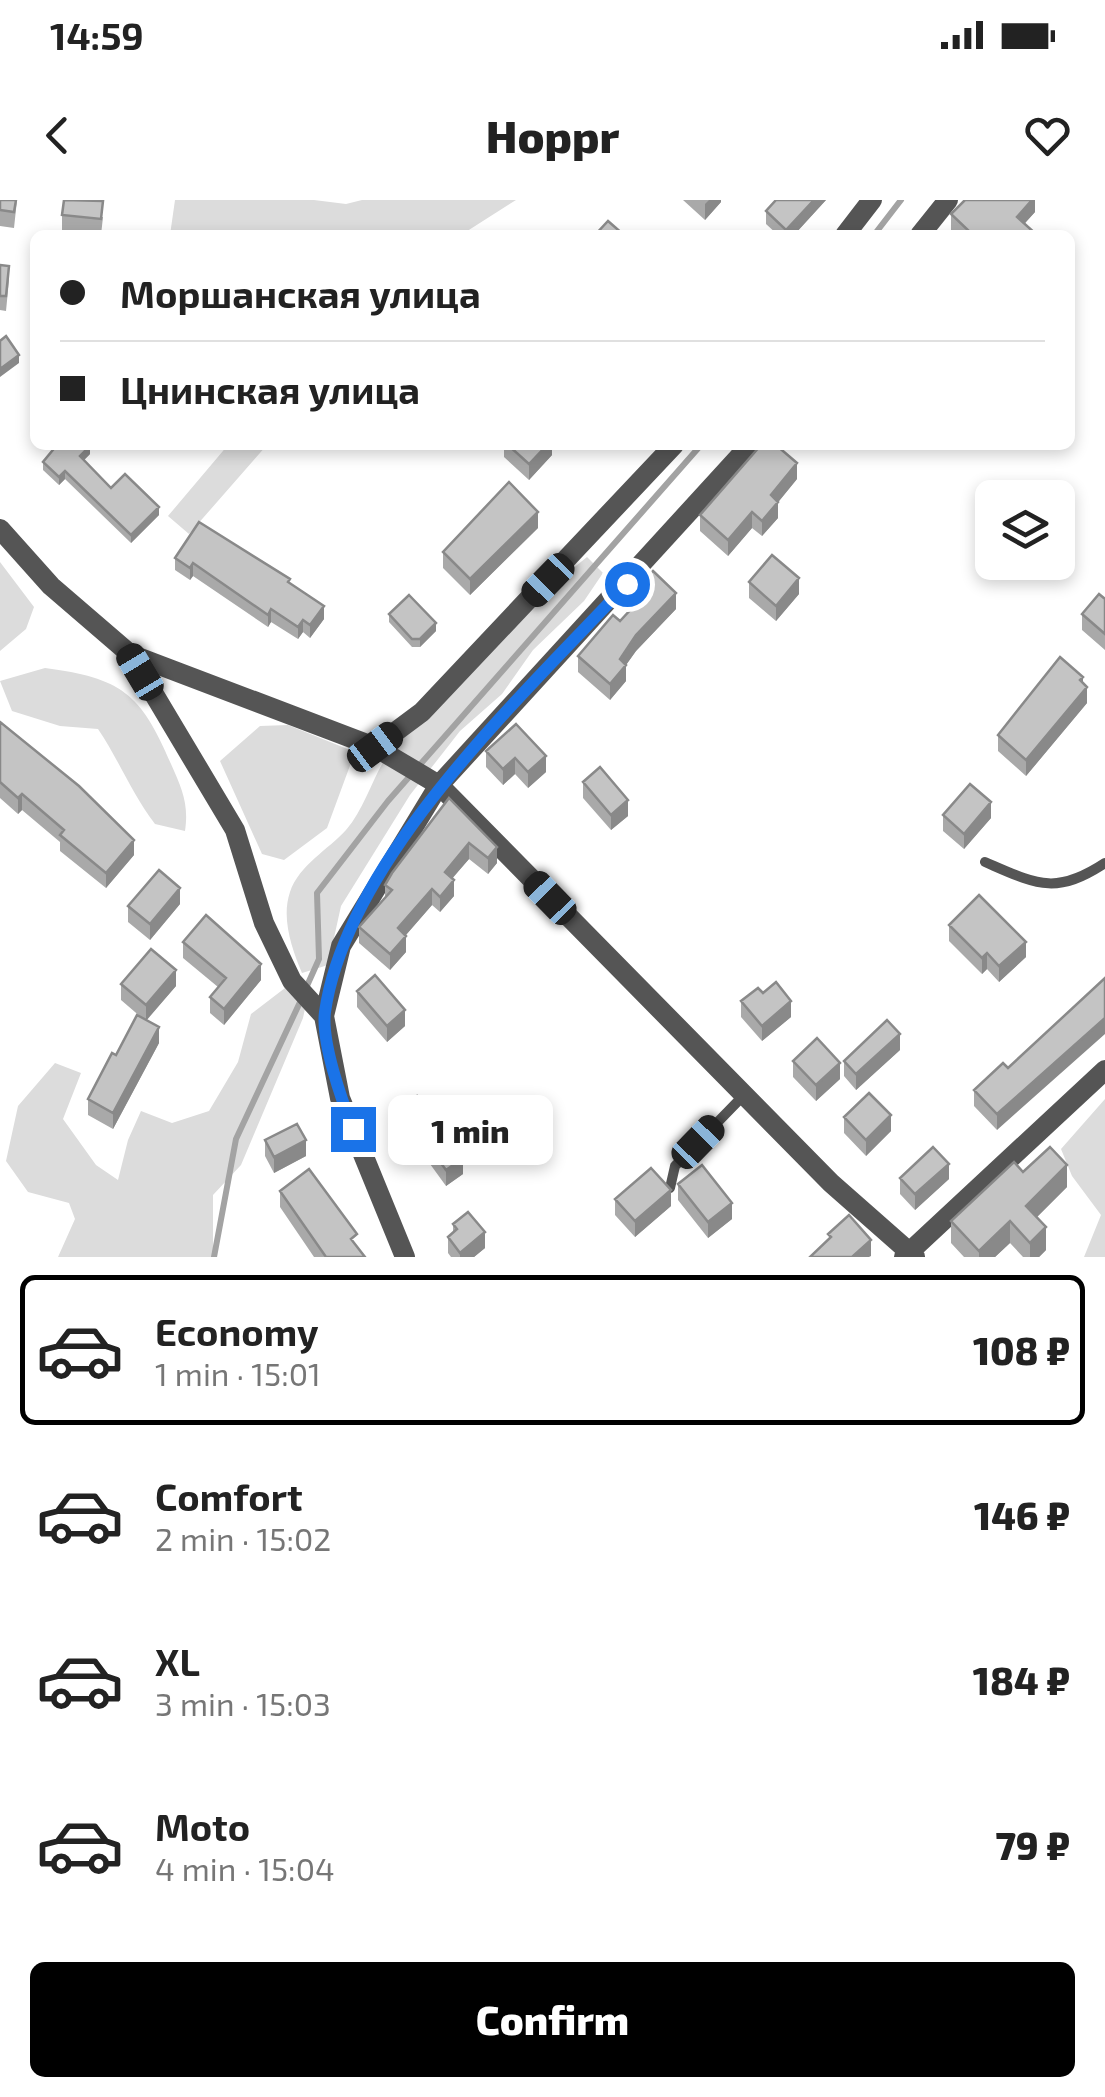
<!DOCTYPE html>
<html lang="en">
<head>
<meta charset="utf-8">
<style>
  body { margin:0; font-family:"Exo 2",sans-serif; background:#f6f6f6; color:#222; height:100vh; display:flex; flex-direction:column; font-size:38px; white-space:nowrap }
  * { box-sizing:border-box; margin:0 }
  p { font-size:32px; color:#767676 }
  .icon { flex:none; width:55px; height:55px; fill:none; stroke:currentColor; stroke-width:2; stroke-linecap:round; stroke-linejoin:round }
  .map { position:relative; height:1057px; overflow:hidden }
  .drawer { display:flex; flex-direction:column; background:#fff; flex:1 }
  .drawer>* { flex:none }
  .banner { position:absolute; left:30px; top:30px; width:1045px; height:220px; border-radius:15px; box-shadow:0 5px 15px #0003; display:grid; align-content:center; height:220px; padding:0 30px; background:#fff }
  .buttons { position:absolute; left:975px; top:280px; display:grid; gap:20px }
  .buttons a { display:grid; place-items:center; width:100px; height:100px; border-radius:15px; background:#fff; box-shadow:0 5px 15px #0003; font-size:50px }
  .end { position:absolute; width:45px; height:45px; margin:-22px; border:12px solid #1a73e8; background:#fff; box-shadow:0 0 0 5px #fff }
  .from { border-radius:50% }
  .bubble { position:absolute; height:70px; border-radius:15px; background:#fff; box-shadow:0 5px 15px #0003; font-size:32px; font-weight:800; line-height:70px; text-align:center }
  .car { position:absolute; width:30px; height:60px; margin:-30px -15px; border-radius:12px; box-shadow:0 0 8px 2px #0007; background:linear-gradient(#222 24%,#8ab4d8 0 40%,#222 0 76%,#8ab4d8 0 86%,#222 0) }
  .banner b { display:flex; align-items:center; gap:35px; height:95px; font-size:38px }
  .banner b+b { border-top:2px solid #e0e0e0 }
  .banner i { width:25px; height:25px; background:#222 }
  ul { padding:18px 0 0; list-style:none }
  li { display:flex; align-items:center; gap:30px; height:150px; margin:0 20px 15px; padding:0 10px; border:5px solid transparent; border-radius:15px }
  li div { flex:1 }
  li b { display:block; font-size:38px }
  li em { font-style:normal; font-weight:800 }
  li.current { border-color:#000 }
  li>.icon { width:90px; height:90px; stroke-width:1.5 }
  .cta { display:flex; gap:20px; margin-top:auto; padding:20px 30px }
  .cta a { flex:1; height:115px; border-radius:15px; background:#000; color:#fff; font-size:40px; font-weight:800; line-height:115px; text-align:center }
  .status { display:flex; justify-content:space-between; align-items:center; height:70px; padding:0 50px; background:#fff; direction:ltr }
  .status svg { height:28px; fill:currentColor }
  header { display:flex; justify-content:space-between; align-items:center; height:130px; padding:0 30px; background:#fff; font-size:45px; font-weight:800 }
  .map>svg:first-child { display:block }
  .green { fill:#dcdcdc }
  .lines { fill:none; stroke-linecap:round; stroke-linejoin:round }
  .stream { stroke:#a3a3a3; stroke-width:6 }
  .lane { stroke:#555; stroke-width:10 }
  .street { stroke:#555; stroke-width:20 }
  .wall { fill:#a9a9a9 }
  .shaded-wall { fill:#898989 }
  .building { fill:#c4c4c4; stroke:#898989; stroke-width:2.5 }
  .route { stroke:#1a73e8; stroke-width:12 }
</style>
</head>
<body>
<div class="status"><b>14:59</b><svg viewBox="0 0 49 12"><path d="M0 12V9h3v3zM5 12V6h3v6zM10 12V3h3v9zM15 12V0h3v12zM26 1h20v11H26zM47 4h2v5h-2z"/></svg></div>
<header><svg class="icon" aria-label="back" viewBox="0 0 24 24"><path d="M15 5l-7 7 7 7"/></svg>Hoppr<svg class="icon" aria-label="heart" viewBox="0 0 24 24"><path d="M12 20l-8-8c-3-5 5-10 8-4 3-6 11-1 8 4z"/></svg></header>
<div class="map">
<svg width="1105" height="1057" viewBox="0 0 1105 1057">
  <rect width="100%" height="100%" fill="#fff"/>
  <path class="green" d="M 175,0 L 314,0 L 346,4 L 362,0 L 516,0 L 461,35 L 170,35 Z
    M 228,245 L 267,245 L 189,334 L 168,316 Z
    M 587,357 L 603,373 L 584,401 L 533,450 L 502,494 L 460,531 L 410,595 L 341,706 L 328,765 L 302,773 C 292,749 281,718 290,692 C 299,665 329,649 346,630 C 366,607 373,574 391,550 C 439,486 524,407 587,357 Z
    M 0,362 L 34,407 L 26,429 L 0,451 Z
    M 45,468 C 121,478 141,493 171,564 C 182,589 189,604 185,631 L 155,624 C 132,594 119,560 98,529 L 60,526 L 12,511 L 0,481 Z
    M 288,525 L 355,552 L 327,628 L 284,660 L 262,654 L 220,561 L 260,526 Z
    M 285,788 L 306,804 L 303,818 L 241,965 L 213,995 L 213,1057 L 58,1057 L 75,1019 L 69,1003 L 28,992 L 6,961 L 18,906 L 55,863 L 81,873 L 63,919 L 96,965 L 118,980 L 128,940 L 141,911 L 172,923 L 209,911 L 238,862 L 251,814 Z
    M 1105,899 L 1105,1057 L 1084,1057 L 1101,1015 L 1072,976 L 1061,949 Z"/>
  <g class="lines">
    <path class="stream" d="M 874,35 L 901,0
      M 306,788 L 319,759 L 317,693 L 388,601 L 701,245
      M 214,1057 L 236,939 L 301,800"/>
    <path class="lane" d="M 985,662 C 1036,684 1055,696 1105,663
      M 670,988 L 675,966 L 744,895"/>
    <path class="street" d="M 845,35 L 872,0
      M 920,35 L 948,0
      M 0,329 L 51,386 L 130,454 L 235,630 L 264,723 L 292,781 L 324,816 L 340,898 L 405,1057
      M 130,454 L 375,547 L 439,585 L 831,983 L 915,1057
      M 375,547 L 422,512 L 674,245
      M 324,816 L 341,746 L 439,585 L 750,245
      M 904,1057 L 1105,870"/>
  </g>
  <path class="wall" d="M 0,0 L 17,0 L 14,28 L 0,26 Z
    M 683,0 L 721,0 L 721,2 L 705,20 Z
    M 776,0 L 826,0 L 794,35 L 778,35 L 766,24 L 766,11 Z
    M 1035,0 L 1035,12 L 1024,24 L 1037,35 L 957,35 L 951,30 L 951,14 Z
    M 62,15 L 103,17 L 101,35 L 62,30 Z
    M 0,65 L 9,80 L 6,111 L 0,110 Z
    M 504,245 L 552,245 L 552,255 L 529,280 L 504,257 Z
    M 90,254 L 84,260 L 111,288 L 159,315 L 131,343 L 65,279 L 59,285 L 43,270 L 43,262 Z
    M 797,279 L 778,302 L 778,318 L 762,336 L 752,328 L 728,356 L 700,331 L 700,315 Z
    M 538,328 L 470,395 L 443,368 L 443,352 Z
    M 175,358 L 290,383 L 324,419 L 310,438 L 303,432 L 298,439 L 271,422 L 268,427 L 193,376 L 190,380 L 175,370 Z
    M 749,382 L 799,394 L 776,421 L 749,398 Z
    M 638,387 L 676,409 L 636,451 L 626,465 L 626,481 L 610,500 L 578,472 L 578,456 L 620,421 L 638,401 Z
    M 1105,399 L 1105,450 L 1082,430 L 1082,414 Z
    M 389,414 L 436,431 L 420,447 L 412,447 L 389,422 Z
    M 1083,483 L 1087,503 L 1026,576 L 998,551 L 998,535 Z
    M 0,522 L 134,655 L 106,688 L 60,651 L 60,642 L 22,610 L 18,614 L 0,598 Z
    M 486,551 L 546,556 L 546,572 L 528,588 L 515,574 L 503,585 L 486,567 Z
    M 583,582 L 628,616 L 611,630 L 583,598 Z
    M 449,598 L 497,663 L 488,674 L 469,659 L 452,678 L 454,696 L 440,712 L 432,705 L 406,735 L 406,752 L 390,770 L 359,743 L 359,727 L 385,698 L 385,685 Z
    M 943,615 L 991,618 L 964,649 L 943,631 Z
    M 180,704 L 150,740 L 128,722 L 128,706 Z
    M 949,725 L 1026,757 L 999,782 L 987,769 L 982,774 L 949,741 Z
    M 183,742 L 261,780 L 224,825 L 210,813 L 210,797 L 218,787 L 183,758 Z
    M 121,784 L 176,786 L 146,820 L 159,843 L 113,929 L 88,915 L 88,899 L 142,818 L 121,800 Z
    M 357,791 L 405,826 L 387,842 L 357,807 Z
    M 763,793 L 791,817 L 762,841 L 741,817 L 741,801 Z
    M 900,850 L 856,890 L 844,876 L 844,861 Z
    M 793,861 L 840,879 L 816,901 L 793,877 Z
    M 1008,868 L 997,930 L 974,906 L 974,890 Z
    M 401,908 L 463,974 L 446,986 L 401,924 Z
    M 844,917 L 891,931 L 866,956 L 844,933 Z
    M 265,940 L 306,956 L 274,973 L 265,956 Z
    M 1023,972 L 1067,987 L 1037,1017 L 1046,1050 L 1039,1057 L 1023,1057 L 1010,1043 L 995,1057 L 964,1057 L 951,1043 L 951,1021 Z
    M 900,978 L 949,979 L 915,1010 L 900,994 Z
    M 678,984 L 732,1019 L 708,1038 L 678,1000 Z
    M 280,991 L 357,1046 L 365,1057 L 314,1057 L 280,1007 Z
    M 615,999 L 671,1006 L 635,1037 L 615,1015 Z
    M 453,1024 L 485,1048 L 474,1057 L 451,1057 L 448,1053 L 448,1037 L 453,1033 Z"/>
  <path class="shaded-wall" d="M 709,0 L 721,0 L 721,2 L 705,20 L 705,4 Z
    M 814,0 L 826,0 L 794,35 L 786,35 L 786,30 Z
    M 1032,0 L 1035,0 L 1035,12 L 1017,32 L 1017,17 Z
    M 19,155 L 19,163 L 0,177 L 0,169 Z
    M 547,245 L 552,245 L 552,255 L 529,280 L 529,264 Z
    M 90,246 L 90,254 L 80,264 L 80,256 Z
    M 797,263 L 797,279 L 771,311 L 771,295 Z
    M 65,271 L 65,279 L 59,285 L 59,277 Z
    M 778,302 L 778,318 L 762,336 L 762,321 Z
    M 159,307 L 159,315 L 131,343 L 131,335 Z
    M 538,312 L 538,328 L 470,395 L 470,379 Z
    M 752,312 L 752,328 L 728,356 L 728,340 Z
    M 193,363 L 193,376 L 190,380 L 190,368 Z
    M 799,378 L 799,394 L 776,421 L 776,406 Z
    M 676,393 L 676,409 L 636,451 L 626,465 L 626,481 L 610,500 L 610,484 L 620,459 L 636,435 Z
    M 324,406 L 324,419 L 310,438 L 310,425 Z
    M 271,409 L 271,422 L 268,427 L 268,415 Z
    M 303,420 L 303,432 L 298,439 L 298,427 Z
    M 436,423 L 436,431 L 420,447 L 420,439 Z
    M 1083,477 L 1083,492 L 1087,487 L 1087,503 L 1026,576 L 1026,560 Z
    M 546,556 L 546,572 L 528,588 L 528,572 Z
    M 515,558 L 515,574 L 503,585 L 503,569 Z
    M 22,594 L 22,610 L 18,614 L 18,598 Z
    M 628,600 L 628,616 L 611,630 L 611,615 Z
    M 991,602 L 991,618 L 964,649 L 964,634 Z
    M 134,640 L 134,655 L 106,688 L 106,673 Z
    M 469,643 L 469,659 L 445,687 L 445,672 Z
    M 497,647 L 497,663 L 488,674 L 488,658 Z
    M 454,680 L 454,696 L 440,712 L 440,697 Z
    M 180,688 L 180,704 L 150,740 L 150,724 Z
    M 432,689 L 432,705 L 398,744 L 398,728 Z
    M 406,736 L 406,752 L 390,770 L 390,754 Z
    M 1026,742 L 1026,757 L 999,782 L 999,766 Z
    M 987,753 L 987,769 L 982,774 L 982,758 Z
    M 261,764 L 261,780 L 224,825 L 224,809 Z
    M 176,770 L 176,786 L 146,821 L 146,805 Z
    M 791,801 L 791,817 L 762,841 L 762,826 Z
    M 405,810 L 405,826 L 387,842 L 387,826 Z
    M 1105,818 L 1105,834 L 997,930 L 997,914 Z
    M 159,827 L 159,843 L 113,929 L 113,913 Z
    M 900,834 L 900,850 L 856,890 L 856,874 Z
    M 840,863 L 840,879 L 816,901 L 816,885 Z
    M 891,915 L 891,931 L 866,956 L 866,940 Z
    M 306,940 L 306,956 L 274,973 L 274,957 Z
    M 463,958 L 463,974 L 446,986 L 446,970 Z
    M 949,964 L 949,979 L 915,1010 L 915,994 Z
    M 1067,965 L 1067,987 L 1026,1028 L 1026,1006 Z
    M 671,990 L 671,1006 L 635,1037 L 635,1021 Z
    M 732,1003 L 732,1019 L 708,1038 L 708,1022 Z
    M 1010,1021 L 1010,1043 L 995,1057 L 979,1057 L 979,1051 Z
    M 1046,1027 L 1046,1050 L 1039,1057 L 1030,1057 L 1030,1043 Z
    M 485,1032 L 485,1048 L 474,1057 L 460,1057 L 460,1053 Z
    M 871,1040 L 871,1056 L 869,1057 L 852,1057 Z"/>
  <path class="building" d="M 0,0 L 16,0 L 14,12 L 0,10 Z
    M 64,0 L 103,1 L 101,19 L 62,15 Z
    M 776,0 L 814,0 L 786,30 L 766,11 Z
    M 965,0 L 1032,0 L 1017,17 L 1037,35 L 973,35 L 951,14 Z
    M 608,21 L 624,35 L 595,35 Z
    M 0,65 L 9,66 L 6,96 L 0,96 Z
    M 6,136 L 19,155 L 0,169 L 0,141 Z
    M 57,245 L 89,245 L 90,246 L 80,256 L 111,288 L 125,274 L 159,307 L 131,335 L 65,271 L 59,277 L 43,262 Z
    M 508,245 L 547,245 L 529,264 Z
    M 761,245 L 776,245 L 797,263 L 771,295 L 778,302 L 762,321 L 752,312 L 728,340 L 700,315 Z
    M 509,282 L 538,312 L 470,379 L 443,352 Z
    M 199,322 L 290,379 L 288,382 L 324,406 L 310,425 L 303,420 L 298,427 L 271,409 L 268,415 L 193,363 L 190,368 L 175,358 Z
    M 772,355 L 799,378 L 776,406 L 749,382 Z
    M 653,371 L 676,393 L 636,435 L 620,459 L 626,465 L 610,484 L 578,456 L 613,415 L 620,421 L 645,394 L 638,387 Z
    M 1099,394 L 1105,399 L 1105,434 L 1082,414 Z
    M 409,395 L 436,423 L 420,439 L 412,439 L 389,414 Z
    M 1060,457 L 1083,477 L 1080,480 L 1087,487 L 1026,560 L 998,535 Z
    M 0,522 L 79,586 L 134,640 L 106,673 L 60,635 L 64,630 L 22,594 L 18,598 L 0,582 Z
    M 516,524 L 546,556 L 528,572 L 515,558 L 503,569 L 486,551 Z
    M 600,567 L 628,600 L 611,615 L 583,582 Z
    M 970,584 L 991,602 L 964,634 L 943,615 Z
    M 449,598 L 497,647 L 488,658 L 469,643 L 445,672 L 454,680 L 440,697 L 432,689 L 398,728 L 406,736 L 390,754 L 359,727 L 392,690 L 385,685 L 392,673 Z
    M 159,670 L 180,688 L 150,724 L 128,706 Z
    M 979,695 L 1026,742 L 999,766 L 987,753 L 982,758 L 949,725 Z
    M 206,715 L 261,764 L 224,809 L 210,797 L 226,778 L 183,742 Z
    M 151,749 L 176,770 L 146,805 L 121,784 Z
    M 375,775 L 405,810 L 387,826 L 357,791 Z
    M 1105,778 L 1105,818 L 997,914 L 974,890 L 1003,863 L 1008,868 Z
    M 776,782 L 791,801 L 762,826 L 741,801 L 758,788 L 763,793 Z
    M 137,815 L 159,827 L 113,913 L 88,899 L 112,853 L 116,855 Z
    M 887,820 L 900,834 L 856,874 L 844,861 Z
    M 817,838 L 840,863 L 816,885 L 793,861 Z
    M 869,893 L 891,915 L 866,940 L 844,917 Z
    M 417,896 L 463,958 L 446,970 L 401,908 Z
    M 297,924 L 306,940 L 274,957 L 265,940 Z
    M 933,947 L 949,964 L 915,994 L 900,978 Z
    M 1050,947 L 1067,965 L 1026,1006 L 1046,1027 L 1030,1043 L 1010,1021 L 979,1051 L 951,1021 L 1014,962 L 1023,972 Z
    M 702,965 L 732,1003 L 708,1022 L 678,984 Z
    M 651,968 L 671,990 L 635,1021 L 615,999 Z
    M 309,969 L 357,1034 L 351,1039 L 365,1057 L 326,1057 L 280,991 Z
    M 468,1012 L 485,1032 L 460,1053 L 448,1037 L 457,1029 L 453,1024 Z
    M 849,1015 L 871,1040 L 852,1057 L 810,1057 L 831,1037 L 828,1034 Z"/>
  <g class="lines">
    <path class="route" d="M 353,929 C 342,901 321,842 325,812 C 347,658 524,494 627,384"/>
  </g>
</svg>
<div class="buttons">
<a><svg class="icon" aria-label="layers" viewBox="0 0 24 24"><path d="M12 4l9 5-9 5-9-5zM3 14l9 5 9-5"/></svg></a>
</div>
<i class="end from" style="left:627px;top:384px"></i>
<i class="end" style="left:353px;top:929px"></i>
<div class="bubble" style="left:388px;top:895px;width:165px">1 min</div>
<i class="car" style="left:548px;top:380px;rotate:224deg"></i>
<i class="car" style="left:140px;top:472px;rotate:329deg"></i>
<i class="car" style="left:375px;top:547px;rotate:53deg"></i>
<i class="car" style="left:550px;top:698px;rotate:316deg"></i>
<i class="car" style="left:698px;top:942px;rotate:44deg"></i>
<div class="banner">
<b><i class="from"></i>Моршанская улица</b>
<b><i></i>Цнинская улица</b>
</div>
</div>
<section class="drawer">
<ul>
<li class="current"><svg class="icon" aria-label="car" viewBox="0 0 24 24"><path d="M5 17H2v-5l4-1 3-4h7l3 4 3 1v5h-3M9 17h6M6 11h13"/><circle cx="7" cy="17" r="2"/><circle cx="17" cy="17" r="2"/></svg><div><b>Economy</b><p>1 min · 15:01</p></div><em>108 ₽</em></li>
<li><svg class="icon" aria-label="car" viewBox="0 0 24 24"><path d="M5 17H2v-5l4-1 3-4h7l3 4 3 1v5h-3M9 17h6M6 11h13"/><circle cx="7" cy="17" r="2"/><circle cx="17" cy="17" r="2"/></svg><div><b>Comfort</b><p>2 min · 15:02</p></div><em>146 ₽</em></li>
<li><svg class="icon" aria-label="car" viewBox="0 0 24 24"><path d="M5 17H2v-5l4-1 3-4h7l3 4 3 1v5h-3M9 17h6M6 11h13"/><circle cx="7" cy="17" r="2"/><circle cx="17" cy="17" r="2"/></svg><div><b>XL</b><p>3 min · 15:03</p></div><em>184 ₽</em></li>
<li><svg class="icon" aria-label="car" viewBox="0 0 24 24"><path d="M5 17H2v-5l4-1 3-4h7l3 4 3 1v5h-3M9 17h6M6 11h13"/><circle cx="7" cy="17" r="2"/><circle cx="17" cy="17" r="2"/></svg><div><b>Moto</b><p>4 min · 15:04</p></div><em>79 ₽</em></li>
</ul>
<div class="cta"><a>Confirm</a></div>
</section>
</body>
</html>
